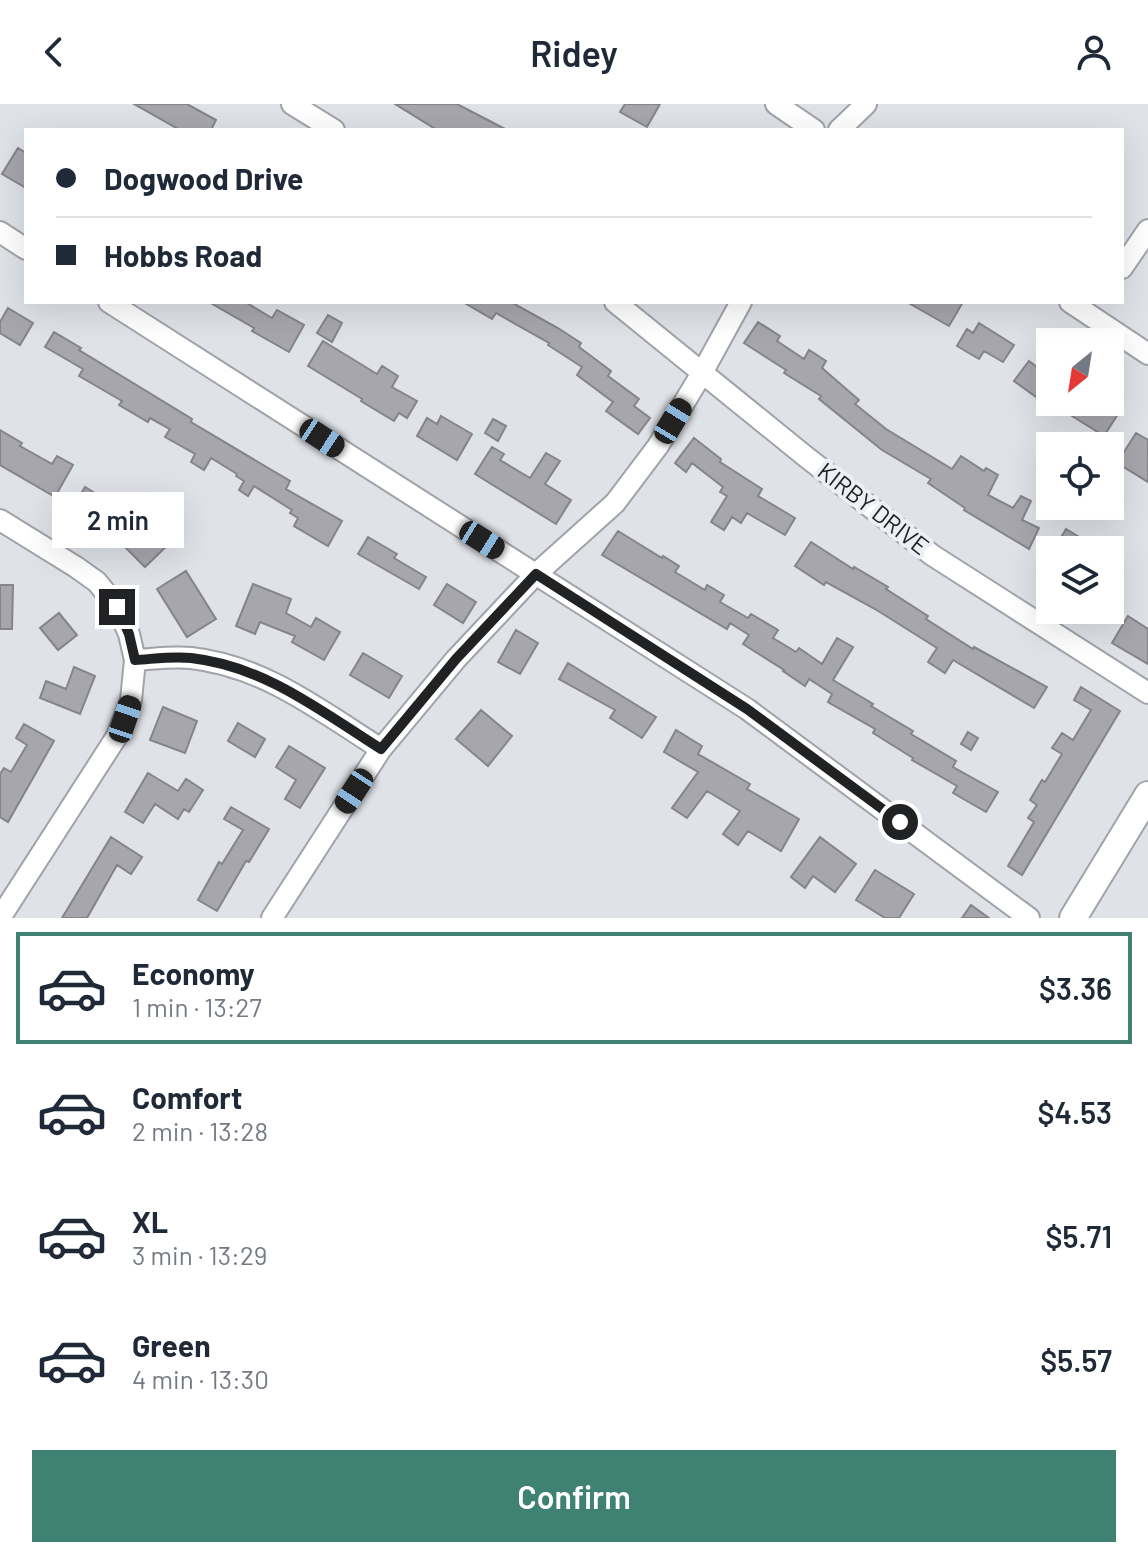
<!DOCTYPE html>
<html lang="en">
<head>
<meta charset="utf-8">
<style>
  body { margin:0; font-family:Barlow,sans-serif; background:#f6f6f7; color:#1f2937; height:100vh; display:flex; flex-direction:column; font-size:30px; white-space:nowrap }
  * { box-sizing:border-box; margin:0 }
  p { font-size:26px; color:#747a83 }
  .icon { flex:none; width:44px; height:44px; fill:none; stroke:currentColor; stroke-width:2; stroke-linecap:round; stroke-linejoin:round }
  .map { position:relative; height:814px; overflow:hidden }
  .side { display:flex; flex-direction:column; background:#fff; flex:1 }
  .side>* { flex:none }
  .guide { position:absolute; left:24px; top:24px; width:1100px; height:176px; border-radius:0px; box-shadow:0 8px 32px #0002; display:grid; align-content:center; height:176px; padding:0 32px; background:#fff }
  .needle { width:52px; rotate:210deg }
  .tools { position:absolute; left:1036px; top:224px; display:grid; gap:16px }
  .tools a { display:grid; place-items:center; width:88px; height:88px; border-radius:0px; background:#fff; box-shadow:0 8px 32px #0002; font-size:40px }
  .end { position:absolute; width:36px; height:36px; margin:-18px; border:10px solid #212224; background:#fff; box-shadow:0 0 0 4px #fff }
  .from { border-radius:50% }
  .bubble { position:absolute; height:56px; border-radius:0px; background:#fff; box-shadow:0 8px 32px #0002; font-size:26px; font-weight:600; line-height:56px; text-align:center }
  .car { position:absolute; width:24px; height:48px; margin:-24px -12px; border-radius:10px; box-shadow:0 0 6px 2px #0007; background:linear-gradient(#222 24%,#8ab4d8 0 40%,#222 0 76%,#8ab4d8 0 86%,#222 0) }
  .guide b { display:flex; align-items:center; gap:28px; height:76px; font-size:30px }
  .guide b+b { border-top:2px solid #e0e1e3 }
  .guide i { width:20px; height:20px; background:#1f2937 }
  ul { padding:14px 0 0; list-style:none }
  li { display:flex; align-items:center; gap:24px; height:112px; margin:0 16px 12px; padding:0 16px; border:4px solid transparent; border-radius:0px }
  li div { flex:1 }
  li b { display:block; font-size:30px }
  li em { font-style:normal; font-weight:600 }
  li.active { border-color:#3f8173 }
  li>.icon { width:72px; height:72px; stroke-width:1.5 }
  .primary-button { display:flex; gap:16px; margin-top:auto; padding:16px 32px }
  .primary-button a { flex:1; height:92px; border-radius:0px; background:#3f8173; color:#fff; font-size:32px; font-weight:600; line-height:92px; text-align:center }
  header { display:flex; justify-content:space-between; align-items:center; height:104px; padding:0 32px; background:#fff; font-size:36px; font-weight:600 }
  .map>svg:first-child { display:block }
  .building { fill:#a6a6ac; stroke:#84848a; stroke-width:2 }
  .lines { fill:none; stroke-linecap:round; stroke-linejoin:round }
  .minor-casing { stroke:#a0a3a8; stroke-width:24 }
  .major-casing { stroke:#a0a3a8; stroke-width:30 }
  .minor { stroke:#fff; stroke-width:20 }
  .major { stroke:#fff; stroke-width:26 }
  .route { stroke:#212224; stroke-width:10 }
  .labels { text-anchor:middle; stroke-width:8; stroke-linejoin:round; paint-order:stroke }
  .street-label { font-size:24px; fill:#212224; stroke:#eceff4 }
</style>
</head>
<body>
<header><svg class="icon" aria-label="back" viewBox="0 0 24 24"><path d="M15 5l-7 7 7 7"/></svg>Ridey<svg class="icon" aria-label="person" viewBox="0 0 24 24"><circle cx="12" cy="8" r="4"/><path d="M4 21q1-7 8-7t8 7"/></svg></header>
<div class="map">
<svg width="1148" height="814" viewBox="0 0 1148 814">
  <rect width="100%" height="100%" fill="#dfe2e7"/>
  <path class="building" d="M 134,0 L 187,0 L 216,16 L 211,26 L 180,26 Z
    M 395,0 L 457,0 L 507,26 L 437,26 Z
    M 625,0 L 660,0 L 647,23 L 620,8 Z
    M 18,44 L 26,49 L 26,84 L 2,70 Z
    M 209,198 L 245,198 L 272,214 L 277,206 L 304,221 L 289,248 L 252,227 L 254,224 Z
    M 463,198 L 511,198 L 558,224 L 581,239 L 579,243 L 611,267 L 608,272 L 639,295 L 634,302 L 650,314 L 638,330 L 606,307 L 613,298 L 577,271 L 582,263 L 548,241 L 549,239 L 496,209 L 492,215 Z
    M 907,198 L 963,198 L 949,222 Z
    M 8,204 L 33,219 L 20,241 L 0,229 L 0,218 Z
    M 328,211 L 342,219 L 332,238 L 317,229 Z
    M 758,218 L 780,232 L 777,237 L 804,255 L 809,246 L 826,257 L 822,264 L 859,296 L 855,300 L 886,325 L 952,365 L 961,352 L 984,367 L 986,364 L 998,371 L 988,391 L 1013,404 L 1021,392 L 1031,397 L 1022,416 L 1039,424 L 1029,445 L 964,406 L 965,404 L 928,379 L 931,375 L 882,346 L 819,295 L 821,292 L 784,269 L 786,266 L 744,239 Z
    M 979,219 L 1014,241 L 1003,258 L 984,247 L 979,255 L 957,242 L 967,225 L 973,229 Z
    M 54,228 L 81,244 L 79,246 L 192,315 L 191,318 L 290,377 L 286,385 L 342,417 L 328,442 L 294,422 L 298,414 L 290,409 L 292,406 L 254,382 L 248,392 L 239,386 L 244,377 L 236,372 L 237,370 L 211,354 L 204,366 L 191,358 L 195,350 L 165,333 L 170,325 L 150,314 L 148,318 L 119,301 L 122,297 L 79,272 L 83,265 L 45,243 Z
    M 323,237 L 377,270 L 382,262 L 398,272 L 392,283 L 417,297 L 407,314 L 399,309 L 394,317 L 361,297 L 362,295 L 308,262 Z
    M 1029,257 L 1050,273 L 1050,289 L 1043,298 L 1014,277 Z
    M 1080,298 L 1099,298 L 1118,310 L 1104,332 L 1072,312 Z
    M 441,312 L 472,330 L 457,356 L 417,332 L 427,314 L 437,320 Z
    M 493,315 L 506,322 L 498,337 L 485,329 Z
    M 0,326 L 22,339 L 20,342 L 52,360 L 57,352 L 73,361 L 55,393 L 0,361 Z
    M 1136,329 L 1148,336 L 1148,378 L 1117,359 Z
    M 694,334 L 721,355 L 720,358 L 762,385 L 758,392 L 795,414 L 785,431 L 747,409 L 741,419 L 732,413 L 724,426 L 711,418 L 727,392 L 720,388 L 723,383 L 692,359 L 686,368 L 675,359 Z
    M 492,343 L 504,350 L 500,356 L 530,374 L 546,349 L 560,357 L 545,380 L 571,396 L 556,420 L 475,370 Z
    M 85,383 L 126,408 L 113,429 L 73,404 Z
    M 150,416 L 158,424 L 164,419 L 177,432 L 145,463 L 123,441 Z
    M 1066,425 L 1086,437 L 1081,446 L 1054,446 Z
    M 618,427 L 662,454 L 663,452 L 679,462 L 675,468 L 705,486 L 707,481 L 724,491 L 720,498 L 748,514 L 751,510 L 778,526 L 773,534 L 796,548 L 799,544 L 822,560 L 837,534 L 853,543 L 833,576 L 873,600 L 871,602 L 913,627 L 911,630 L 956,657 L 953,663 L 998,688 L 986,708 L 953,689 L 957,682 L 912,656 L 913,654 L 873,629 L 875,625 L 828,598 L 832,590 L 809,575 L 805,582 L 783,567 L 784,566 L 743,540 L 749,531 L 730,519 L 727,525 L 602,451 Z
    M 368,433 L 397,450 L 394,454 L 426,473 L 419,485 L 358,450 Z
    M 811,438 L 853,465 L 854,463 L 888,483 L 886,485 L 928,512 L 926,515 L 973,545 L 974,543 L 1047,583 L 1034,604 L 953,556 L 945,569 L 928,558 L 937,544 L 875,505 L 826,478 L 824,481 L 795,462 Z
    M 186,467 L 216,515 L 187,533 L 157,485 Z
    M 253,480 L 291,495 L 286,509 L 311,523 L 316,514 L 340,528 L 324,556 L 292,538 L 295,532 L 260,518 L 255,530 L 236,522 Z
    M 447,480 L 476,498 L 463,519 L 434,501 Z
    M 0,481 L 13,481 L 12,525 L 0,525 Z
    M 59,509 L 77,531 L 58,546 L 40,524 Z
    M 1128,512 L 1148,525 L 1148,560 L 1112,539 Z
    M 516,526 L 538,539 L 520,570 L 498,558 Z
    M 363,549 L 402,572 L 389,594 L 350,571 Z
    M 568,559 L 656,613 L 642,634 L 610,614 L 615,606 L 559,575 Z
    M 74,563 L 95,572 L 80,610 L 40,594 L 46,577 L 66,585 Z
    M 1081,583 L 1120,607 L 1022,771 L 1008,762 L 1034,718 L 1028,714 L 1037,701 L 1030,696 L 1042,676 L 1045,678 L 1062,650 L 1052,644 L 1062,629 L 1073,636 L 1091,606 L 1074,596 Z
    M 163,603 L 197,617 L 185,649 L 150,636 Z
    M 481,606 L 512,632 L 488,662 L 456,635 Z
    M 238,619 L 265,635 L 255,653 L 228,637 Z
    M 24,620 L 54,637 L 8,718 L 0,713 L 0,670 L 4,664 L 11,668 L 27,641 L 16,634 Z
    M 676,626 L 702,642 L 698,650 L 750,680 L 747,685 L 799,715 L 781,747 L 748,727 L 738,741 L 723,730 L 740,707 L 707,687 L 687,714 L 672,704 L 698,668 L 664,648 Z
    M 968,628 L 978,634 L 971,646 L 961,640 Z
    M 289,642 L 325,664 L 300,704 L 285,695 L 296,676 L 276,663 Z
    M 148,669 L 178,687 L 186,675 L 203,686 L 189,708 L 184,705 L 178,715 L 155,700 L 143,719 L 125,708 Z
    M 231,703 L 269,725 L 249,758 L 246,757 L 217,807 L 198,796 L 219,758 L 222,760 L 243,726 L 224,715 Z
    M 111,733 L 142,753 L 131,770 L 117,761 L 87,814 L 62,814 Z
    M 820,733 L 856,760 L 835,788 L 813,772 L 805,784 L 791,773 Z
    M 875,766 L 914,790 L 899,814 L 885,814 L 856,796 Z
    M 971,801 L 989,814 L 962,814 Z"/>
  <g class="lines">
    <defs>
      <path id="minor" d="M 292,0 L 334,26
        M 776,0 L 814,26
        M 839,26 L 866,0
        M 0,128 L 26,145
        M 1122,164 L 1148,126
        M 109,198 L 747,605 L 1029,814
        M 615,198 L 805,352 L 932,451 L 1148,589
        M 1070,198 L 1148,250
        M 0,416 L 76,463 L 97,478 L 117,503 L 129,530 L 135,556 L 131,596 L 117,632 L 0,814
        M 135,556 C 153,555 173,552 191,554 C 264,562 321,607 381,645
        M 272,814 L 381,645 L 456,555 L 536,470 L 615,399 L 658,342 L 702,269 L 741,198"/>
      <path id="major" d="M 1073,814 L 1148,691"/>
    </defs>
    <use href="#minor" class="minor-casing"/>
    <use href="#major" class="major-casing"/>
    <use href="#minor" class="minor"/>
    <use href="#major" class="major"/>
  </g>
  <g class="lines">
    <path class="route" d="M 117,503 L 129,530 L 135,556 C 153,555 173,552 191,554 C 264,562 321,607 381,645 L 456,555 L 536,470 L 747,605 L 900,718"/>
  </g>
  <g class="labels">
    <g class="street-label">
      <text transform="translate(873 405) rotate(38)" y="8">KIRBY DRIVE</text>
    </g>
  </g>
</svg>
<div class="tools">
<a><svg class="needle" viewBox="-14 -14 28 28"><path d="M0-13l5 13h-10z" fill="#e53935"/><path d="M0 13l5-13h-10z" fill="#747a83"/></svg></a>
<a><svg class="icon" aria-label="locate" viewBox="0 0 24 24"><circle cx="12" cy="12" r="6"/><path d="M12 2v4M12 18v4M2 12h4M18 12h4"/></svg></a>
<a><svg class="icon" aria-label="layers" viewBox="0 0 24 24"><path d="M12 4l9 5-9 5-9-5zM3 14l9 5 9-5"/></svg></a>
</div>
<i class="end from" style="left:900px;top:718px"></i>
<i class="end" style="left:117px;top:503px"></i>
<div class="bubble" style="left:52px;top:388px;width:132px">2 min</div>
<i class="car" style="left:673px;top:317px;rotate:31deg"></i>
<i class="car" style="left:322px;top:334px;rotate:123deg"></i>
<i class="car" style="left:482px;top:436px;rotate:122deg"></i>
<i class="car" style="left:125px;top:615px;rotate:19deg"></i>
<i class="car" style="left:354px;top:687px;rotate:213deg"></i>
<div class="guide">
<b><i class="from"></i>Dogwood Drive</b>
<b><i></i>Hobbs Road</b>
</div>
</div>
<section class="side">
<ul>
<li class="active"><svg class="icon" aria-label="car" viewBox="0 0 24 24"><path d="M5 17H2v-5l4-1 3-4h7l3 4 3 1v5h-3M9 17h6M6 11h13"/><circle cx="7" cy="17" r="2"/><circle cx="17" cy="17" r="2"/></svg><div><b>Economy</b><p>1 min · 13:27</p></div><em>$3.36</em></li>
<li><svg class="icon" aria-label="car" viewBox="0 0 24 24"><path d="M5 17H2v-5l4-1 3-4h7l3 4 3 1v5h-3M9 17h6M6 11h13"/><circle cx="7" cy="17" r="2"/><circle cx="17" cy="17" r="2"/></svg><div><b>Comfort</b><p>2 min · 13:28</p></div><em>$4.53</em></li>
<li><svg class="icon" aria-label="car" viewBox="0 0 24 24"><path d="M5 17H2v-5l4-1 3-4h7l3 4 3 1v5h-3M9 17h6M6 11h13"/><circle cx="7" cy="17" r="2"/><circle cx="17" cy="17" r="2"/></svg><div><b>XL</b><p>3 min · 13:29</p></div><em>$5.71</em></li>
<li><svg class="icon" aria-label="car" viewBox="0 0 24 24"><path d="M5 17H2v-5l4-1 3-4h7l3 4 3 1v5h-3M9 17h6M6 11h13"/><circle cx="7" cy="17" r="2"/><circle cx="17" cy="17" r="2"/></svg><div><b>Green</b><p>4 min · 13:30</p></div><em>$5.57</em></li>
</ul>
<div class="primary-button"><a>Confirm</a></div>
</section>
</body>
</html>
